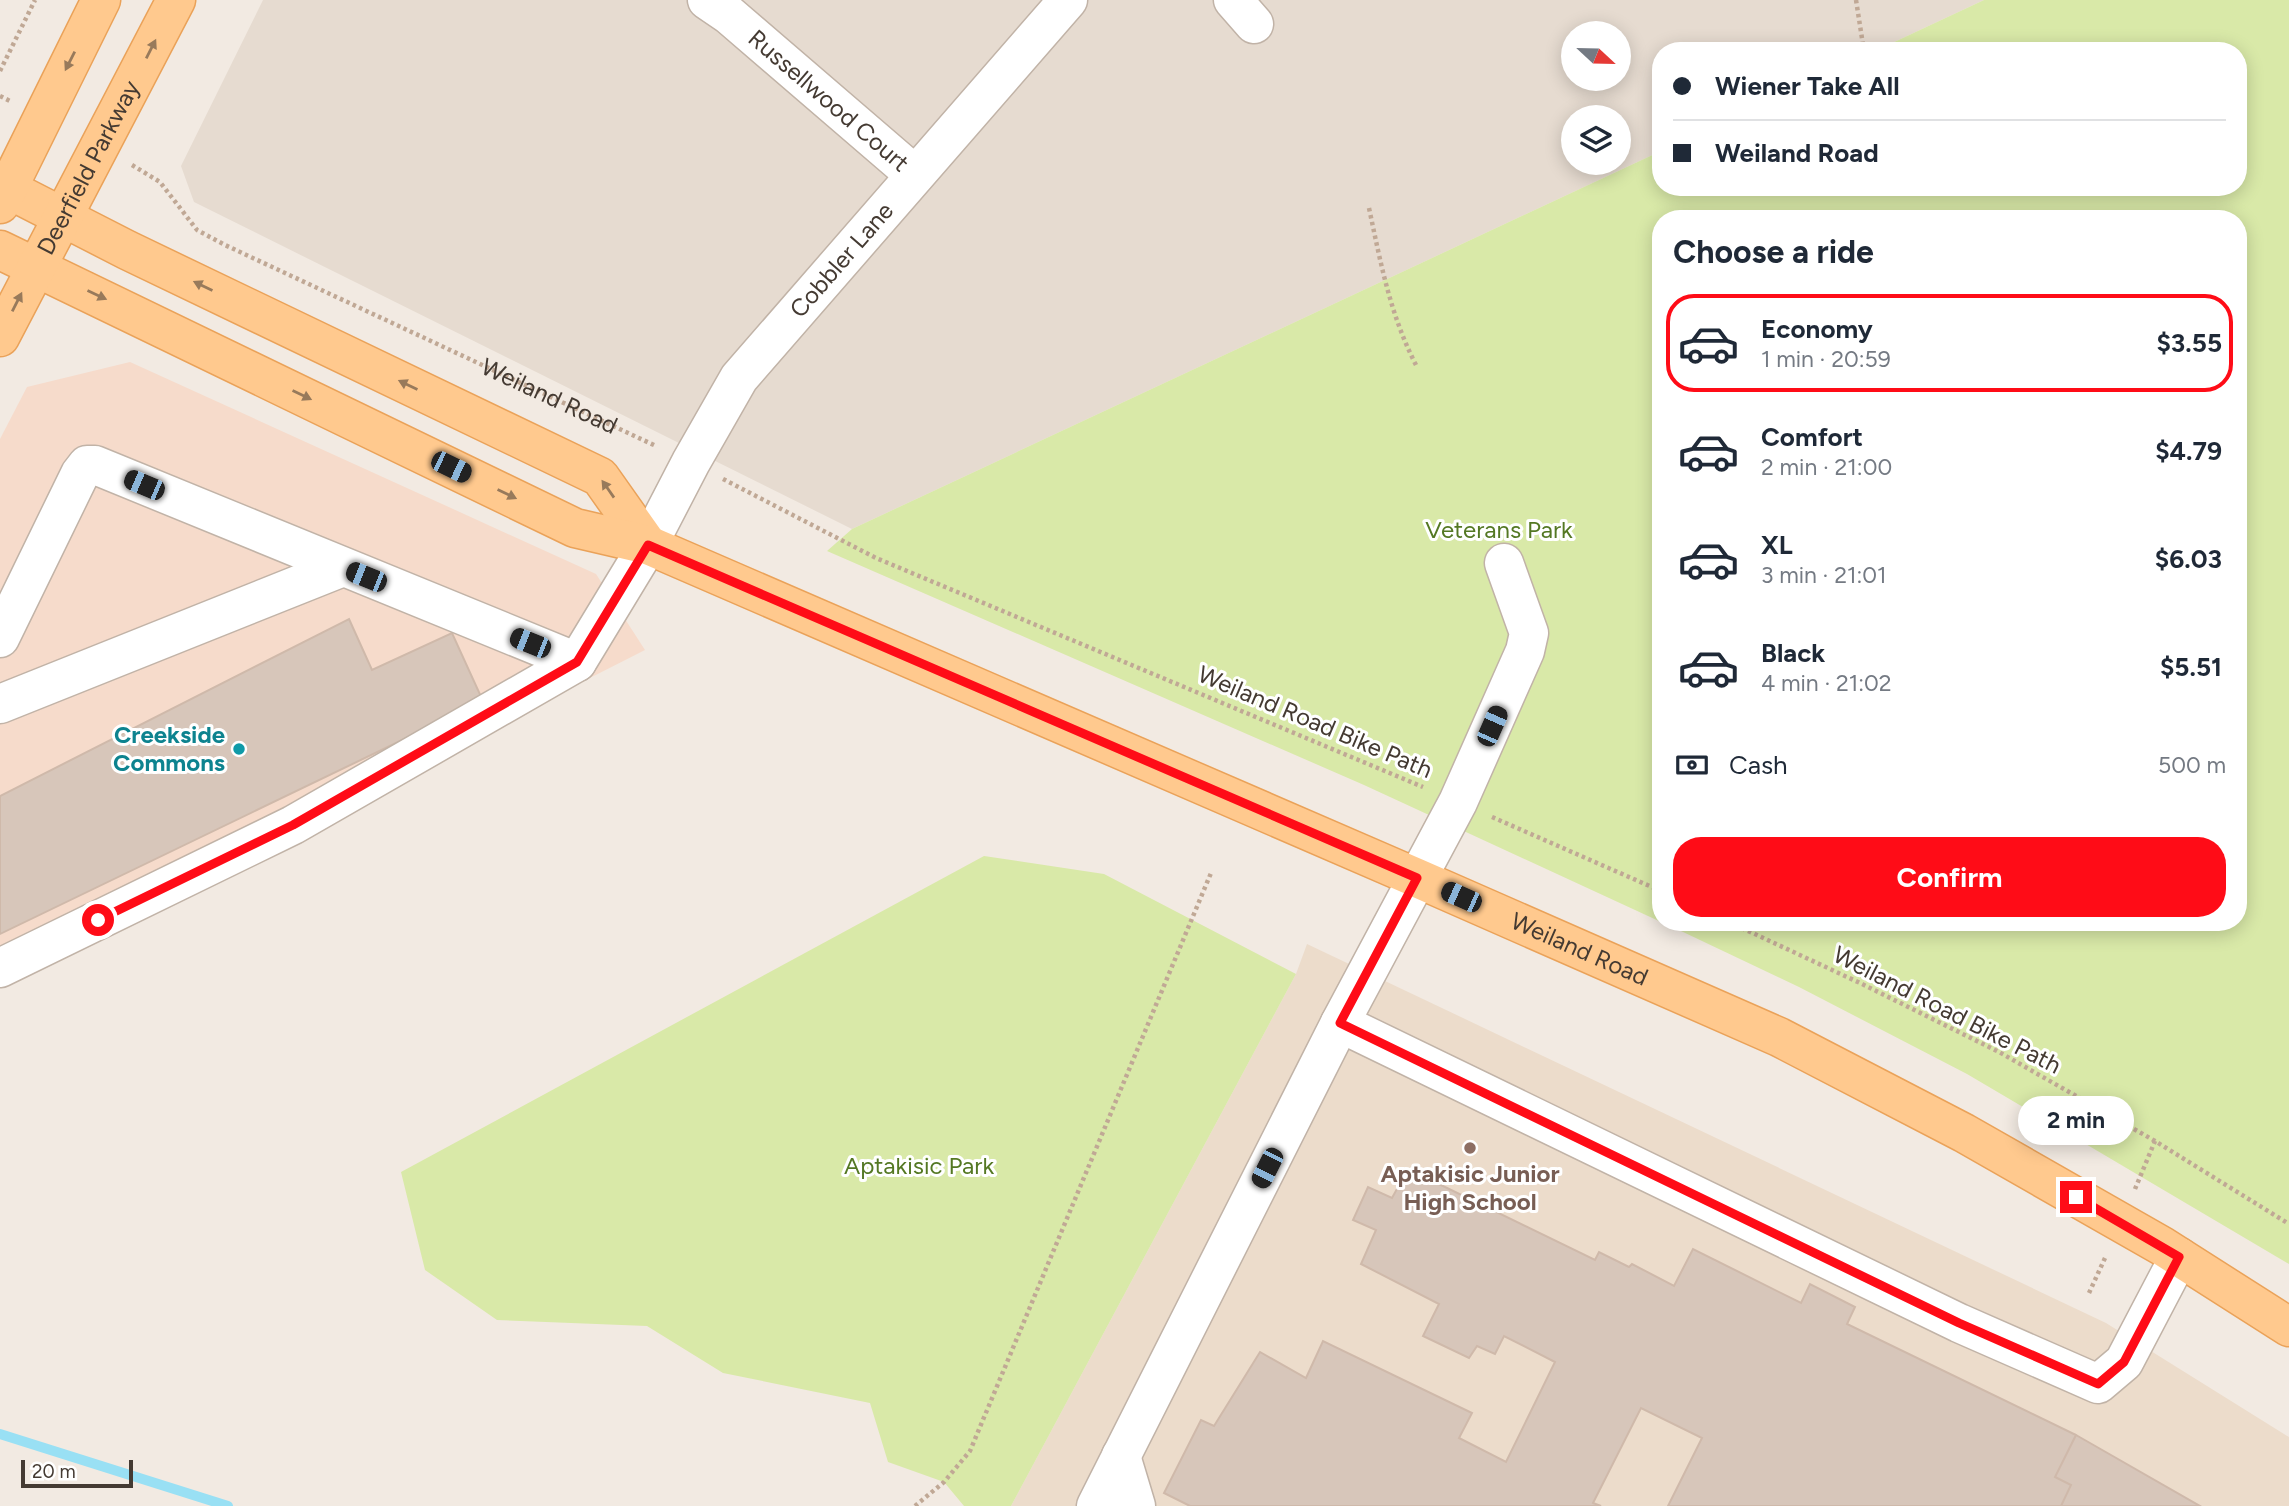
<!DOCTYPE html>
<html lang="en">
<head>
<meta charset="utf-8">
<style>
  body { margin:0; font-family:Figtree,sans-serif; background:#f6f6f7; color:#1f2937; height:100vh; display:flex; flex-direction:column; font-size:26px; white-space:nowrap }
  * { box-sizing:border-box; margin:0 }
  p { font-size:23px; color:#747a83 }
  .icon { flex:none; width:38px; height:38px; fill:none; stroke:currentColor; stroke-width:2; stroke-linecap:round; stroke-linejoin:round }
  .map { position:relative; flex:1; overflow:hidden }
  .details { position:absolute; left:1652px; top:210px; width:595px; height:721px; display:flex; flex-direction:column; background:#fff; border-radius:28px; box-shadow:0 4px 18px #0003 }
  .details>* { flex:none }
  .hud { position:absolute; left:1652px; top:42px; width:595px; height:154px; border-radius:28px; box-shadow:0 4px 18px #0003; display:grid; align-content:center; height:154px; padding:0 21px; background:#fff }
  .needle { width:46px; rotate:112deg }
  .controls { position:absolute; left:1561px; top:21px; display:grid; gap:14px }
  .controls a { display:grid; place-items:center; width:70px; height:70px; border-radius:50%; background:#fff; box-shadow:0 4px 18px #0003; font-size:35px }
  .scale { position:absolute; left:21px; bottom:18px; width:112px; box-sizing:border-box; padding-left:7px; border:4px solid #443a32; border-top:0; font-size:19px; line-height:24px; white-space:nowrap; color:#443a32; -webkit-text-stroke:5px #fff; paint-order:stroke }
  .end { position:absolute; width:32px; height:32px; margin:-16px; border:9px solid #ff0c17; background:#fff; box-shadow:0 0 0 4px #fff }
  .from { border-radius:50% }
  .bubble { position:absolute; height:49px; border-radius:24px; background:#fff; box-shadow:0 4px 18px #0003; font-size:23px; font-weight:700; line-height:49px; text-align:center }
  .car { position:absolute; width:21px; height:42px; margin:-21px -10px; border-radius:9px; box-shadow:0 0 5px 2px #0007; background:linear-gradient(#222 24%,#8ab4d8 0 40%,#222 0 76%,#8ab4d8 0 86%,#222 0) }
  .hud b { display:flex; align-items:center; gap:24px; height:66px; font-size:26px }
  .hud b+b { border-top:2px solid #e0e1e3 }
  .hud i { width:18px; height:18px; background:#1f2937 }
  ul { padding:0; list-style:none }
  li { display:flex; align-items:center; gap:21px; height:98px; margin:0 14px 10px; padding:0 7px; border:4px solid transparent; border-radius:28px }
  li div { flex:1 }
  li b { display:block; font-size:26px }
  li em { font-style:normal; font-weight:700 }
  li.active { border-color:#ff0c17 }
  li>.icon { width:63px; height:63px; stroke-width:1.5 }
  h2 { padding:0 21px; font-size:32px; line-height:84px }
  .pay { display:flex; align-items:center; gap:18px; height:77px; padding:0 21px; font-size:26px }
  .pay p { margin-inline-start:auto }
  .action { display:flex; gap:14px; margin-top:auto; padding:14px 21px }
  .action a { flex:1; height:80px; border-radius:28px; background:#ff0c17; color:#fff; font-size:28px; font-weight:700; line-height:80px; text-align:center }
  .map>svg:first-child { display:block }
  .residential { fill:#e6dbd0; fill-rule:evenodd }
  .commercial { fill:#f6dbcb }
  .education { fill:#ecdccb }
  .green { fill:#d9e9a8 }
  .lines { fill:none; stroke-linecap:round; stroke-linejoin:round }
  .stream { stroke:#99e0f4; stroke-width:10 }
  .building { fill:#d7c6ba; stroke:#cfb9aa; stroke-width:2 }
  .minor-casing { stroke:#c1b3a7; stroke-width:41 }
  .major-casing { stroke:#eaa259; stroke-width:41 }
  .path { stroke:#c0a895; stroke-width:4.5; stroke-dasharray:3.5 3.5; stroke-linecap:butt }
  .minor { stroke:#fff; stroke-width:38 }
  .major { stroke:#ffc98e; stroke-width:38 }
  .oneway { fill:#987a5b }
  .route { stroke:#ff0c17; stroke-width:9 }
  .culture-dot { fill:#0f9aa8; stroke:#fff; stroke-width:2.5 }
  .education-dot { fill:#8d6e63; stroke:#fff; stroke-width:2.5 }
  .labels { text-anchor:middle; stroke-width:6; stroke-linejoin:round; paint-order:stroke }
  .street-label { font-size:24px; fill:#443a32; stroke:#fff }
  .park-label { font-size:24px; fill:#547823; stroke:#fff }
  .culture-label { font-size:24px; font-weight:bold; fill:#0d838f; stroke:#fff; text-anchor:end }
  .education-label { font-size:24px; font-weight:bold; fill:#785e54; stroke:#fff }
</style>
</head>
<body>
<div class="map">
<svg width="2289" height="1506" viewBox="0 0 2289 1506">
  <rect width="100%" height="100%" fill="#f2eae2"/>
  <path class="residential" d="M 263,0 L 1984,0 L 1875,51 L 1661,51 L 1661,151 L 852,529 L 194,202 L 181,166 ZM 1573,33 L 1619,33 L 1619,79 L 1573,79 ZM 1573,117 L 1619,117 L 1619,163 L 1573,163 Z"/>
  <path class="commercial" d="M 130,362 L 596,574 L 645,650 L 0,977 L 0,439 L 27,387 Z"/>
  <path class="education" d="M 1307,944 L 2106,1323 L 2289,1437 L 2289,1506 L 1011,1506 L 1296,974 Z"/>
  <path class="green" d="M 1984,0 L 2289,0 L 2289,1264 L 1967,1074 L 1799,987 L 1662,922 L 2238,922 L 2238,219 L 1661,219 L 1661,922 L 1364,785 L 827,551 L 852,529 L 1661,151 L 1661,187 L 2238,187 L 2238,51 L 1875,51 Z
    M 984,856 L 1104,874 L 1296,974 L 1011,1506 L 964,1506 L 944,1482 L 888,1462 L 870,1403 L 723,1373 L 647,1326 L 497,1320 L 425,1270 L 401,1172 Z"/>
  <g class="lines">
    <path class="stream" d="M 0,1434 L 228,1506"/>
  </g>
  <path class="building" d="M 349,619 L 372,670 L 452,633 L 483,701 L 0,934 L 0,796 Z
    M 1408,1169 L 1595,1260 L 1599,1252 L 1629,1267 L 1632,1264 L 1674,1286 L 1693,1249 L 1801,1303 L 1810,1284 L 1855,1307 L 1847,1324 L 2076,1435 L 2055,1477 L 2071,1485 L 2061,1506 L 1668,1506 L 1702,1438 L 1641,1408 L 1593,1503 L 1601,1506 L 1190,1506 L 1164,1493 L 1201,1420 L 1214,1426 L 1260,1352 L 1306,1378 L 1323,1341 L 1472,1413 L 1459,1438 L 1506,1462 L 1555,1362 L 1504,1336 L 1495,1354 L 1477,1346 L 1469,1358 L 1423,1336 L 1439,1304 L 1361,1264 L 1376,1230 L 1353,1220 L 1368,1187 L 1392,1198 Z
    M 2076,1435 L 2200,1506 L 2061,1506 L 2071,1485 L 2055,1477 Z"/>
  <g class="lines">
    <defs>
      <g id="minor">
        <path id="s2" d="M 707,0 L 729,15 L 915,175"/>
        <path d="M 1233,0 L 1254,24"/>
        <path id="s3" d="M 0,638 L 80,474 L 87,465 L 95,465 L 577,662 L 648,545 L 691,462 L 739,378 L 1068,0"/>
        <path d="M 0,704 L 343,567"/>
        <path d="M 0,968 L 293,825 L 577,662"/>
        <path d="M 1340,1023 L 1959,1323 L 2098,1384 L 2124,1362 L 2179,1257"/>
        <path d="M 1121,1456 L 1136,1506"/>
        <path d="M 1096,1506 L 1340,1023 L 1458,802 L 1525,651 L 1529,633 L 1504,563"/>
      </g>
      <g id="major">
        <path d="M 0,185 L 127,250 L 600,477 L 648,545"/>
        <path d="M 0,204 L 101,0"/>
        <path id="s4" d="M 0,250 L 575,528 L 648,545 L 1417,878 L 1779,1037 L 1964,1133 L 2162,1246 L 2289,1327"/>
        <path id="s5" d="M 0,337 L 176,0"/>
      </g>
    </defs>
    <use href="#minor" class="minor-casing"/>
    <use href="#major" class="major-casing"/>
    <g class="path">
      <path d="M 1856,0 L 1864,51"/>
      <path d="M 0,71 L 35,0"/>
      <path d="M 0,96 L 10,101"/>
      <path id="s1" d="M 132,165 L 160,182 L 197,230 L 225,245 L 656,446"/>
      <path d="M 1369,208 C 1381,264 1390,315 1417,367"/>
      <path d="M 723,479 L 876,558 L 1423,787"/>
      <path d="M 1492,817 L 1661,891"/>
      <path d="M 1729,922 L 1860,983 L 1999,1052 L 2155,1141 L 2289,1224"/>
      <path d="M 2135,1189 L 2155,1141"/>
      <path d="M 2089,1293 L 2105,1258"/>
      <path d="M 915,1506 L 944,1482 L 970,1451 L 1211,873"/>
    </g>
    <use href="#minor" class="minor"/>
    <use href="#major" class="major"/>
  </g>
  <defs><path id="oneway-solid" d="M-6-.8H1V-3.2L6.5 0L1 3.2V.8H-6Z" transform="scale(1.75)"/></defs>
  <g class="oneway">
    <use href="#oneway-solid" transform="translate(151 49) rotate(-63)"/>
    <use href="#oneway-solid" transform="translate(70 61) rotate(117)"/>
    <use href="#oneway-solid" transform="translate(203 286) rotate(-154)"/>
    <use href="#oneway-solid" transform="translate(97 295) rotate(25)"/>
    <use href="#oneway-solid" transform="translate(17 302) rotate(-63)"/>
    <use href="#oneway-solid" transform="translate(408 385) rotate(-154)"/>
    <use href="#oneway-solid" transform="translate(302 395) rotate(26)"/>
    <use href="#oneway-solid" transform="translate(608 489) rotate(-125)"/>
    <use href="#oneway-solid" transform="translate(507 494) rotate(26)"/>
  </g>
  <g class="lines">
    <path class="route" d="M 98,920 L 293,825 L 577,662 L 648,545 L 1417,878 L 1340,1023 L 1959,1323 L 2098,1384 L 2124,1362 L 2179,1257 L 2076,1197"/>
  </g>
  <circle class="culture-dot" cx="239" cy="749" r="7"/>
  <circle class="education-dot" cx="1470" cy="1148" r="7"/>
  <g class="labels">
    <g class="street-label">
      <text dy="8" stroke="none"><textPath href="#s2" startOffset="158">Russellwood Court</textPath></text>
      <text dy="8" stroke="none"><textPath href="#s5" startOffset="191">Deerfield Parkway</textPath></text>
      <text dy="8" stroke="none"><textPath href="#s3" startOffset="1206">Cobbler Lane</textPath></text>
      <text dy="8" stroke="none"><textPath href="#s1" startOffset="483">Weiland Road</textPath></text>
      <text transform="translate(1315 722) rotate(23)" y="8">Weiland Road Bike Path</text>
      <text dy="8" stroke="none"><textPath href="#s4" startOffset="1729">Weiland Road</textPath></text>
      <text transform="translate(1947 1010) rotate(27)" y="8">Weiland Road Bike Path</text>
    </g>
    <g class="park-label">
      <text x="1499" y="538">Veterans Park</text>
      <text x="919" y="1174">Aptakisic Park</text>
    </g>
    <g class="culture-label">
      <text x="225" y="743">Creekside<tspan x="225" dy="28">Commons</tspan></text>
    </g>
    <g class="education-label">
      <text x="1470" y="1182">Aptakisic Junior<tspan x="1470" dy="28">High School</tspan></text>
    </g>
  </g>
</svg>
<div class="controls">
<a><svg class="needle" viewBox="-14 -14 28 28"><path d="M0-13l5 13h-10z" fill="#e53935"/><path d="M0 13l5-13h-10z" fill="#747a83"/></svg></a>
<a><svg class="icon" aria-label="layers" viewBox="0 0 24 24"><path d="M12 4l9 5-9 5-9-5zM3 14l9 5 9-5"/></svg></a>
</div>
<div class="scale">20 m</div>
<i class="end from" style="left:98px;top:920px"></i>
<i class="end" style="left:2076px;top:1197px"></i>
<div class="bubble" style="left:2018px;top:1096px;width:116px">2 min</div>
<i class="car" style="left:451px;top:467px;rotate:116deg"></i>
<i class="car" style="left:144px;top:485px;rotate:293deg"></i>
<i class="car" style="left:366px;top:577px;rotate:292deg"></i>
<i class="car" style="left:530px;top:643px;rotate:292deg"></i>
<i class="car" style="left:1492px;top:726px;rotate:24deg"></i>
<i class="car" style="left:1461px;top:897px;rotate:294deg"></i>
<i class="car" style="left:1267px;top:1168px;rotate:207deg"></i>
<div class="hud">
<b><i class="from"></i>Wiener Take All</b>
<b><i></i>Weiland Road</b>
</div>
<section class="details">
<h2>Choose a ride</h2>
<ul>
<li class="active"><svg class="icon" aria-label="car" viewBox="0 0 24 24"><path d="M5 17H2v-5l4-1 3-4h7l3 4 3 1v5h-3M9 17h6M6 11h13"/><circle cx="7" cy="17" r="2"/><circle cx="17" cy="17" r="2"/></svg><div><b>Economy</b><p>1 min · 20:59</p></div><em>$3.55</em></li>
<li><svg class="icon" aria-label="car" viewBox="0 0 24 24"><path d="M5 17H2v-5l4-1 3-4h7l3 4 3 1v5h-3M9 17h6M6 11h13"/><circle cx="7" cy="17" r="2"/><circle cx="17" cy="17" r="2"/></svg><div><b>Comfort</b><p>2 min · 21:00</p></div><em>$4.79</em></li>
<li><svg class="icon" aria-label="car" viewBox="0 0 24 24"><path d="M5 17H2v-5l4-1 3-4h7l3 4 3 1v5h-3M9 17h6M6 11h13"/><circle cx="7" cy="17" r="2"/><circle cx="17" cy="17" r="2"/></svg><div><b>XL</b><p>3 min · 21:01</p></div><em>$6.03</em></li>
<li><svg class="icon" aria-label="car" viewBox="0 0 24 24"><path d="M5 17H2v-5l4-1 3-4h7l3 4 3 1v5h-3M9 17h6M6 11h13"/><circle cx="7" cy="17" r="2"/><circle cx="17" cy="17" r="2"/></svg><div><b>Black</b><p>4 min · 21:02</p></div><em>$5.51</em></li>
</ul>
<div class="pay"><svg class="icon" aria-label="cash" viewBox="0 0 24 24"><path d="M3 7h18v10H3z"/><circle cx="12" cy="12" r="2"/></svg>Cash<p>500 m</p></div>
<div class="action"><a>Confirm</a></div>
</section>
</div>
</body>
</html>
